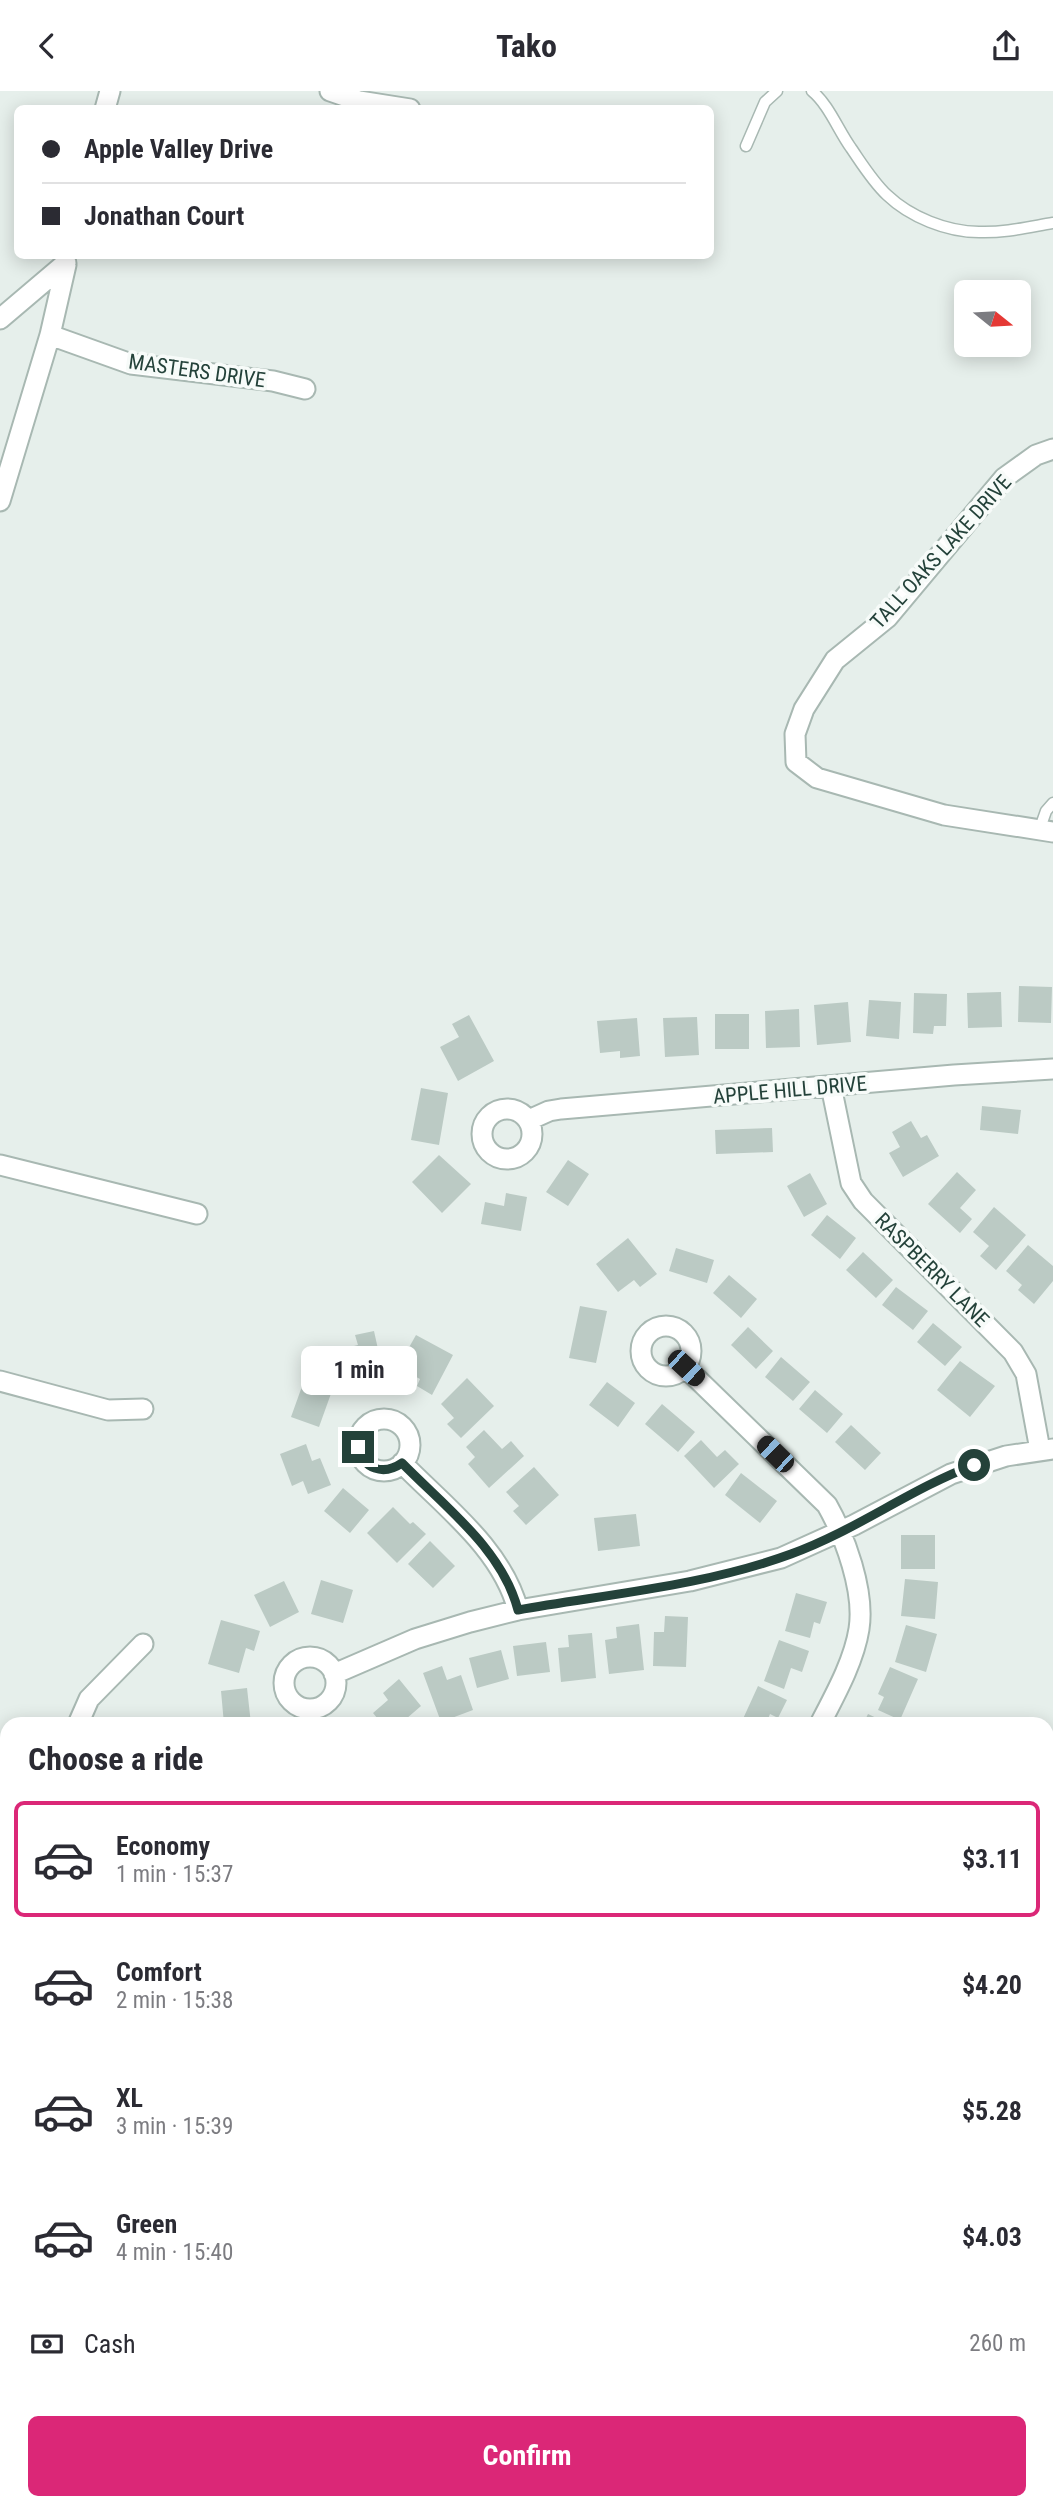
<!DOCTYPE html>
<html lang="en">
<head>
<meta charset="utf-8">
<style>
  body { margin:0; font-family:"Roboto Condensed",sans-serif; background:#f7f7f7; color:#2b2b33; height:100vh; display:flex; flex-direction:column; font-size:26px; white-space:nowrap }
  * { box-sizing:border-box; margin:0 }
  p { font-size:23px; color:#7c7c81 }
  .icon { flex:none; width:38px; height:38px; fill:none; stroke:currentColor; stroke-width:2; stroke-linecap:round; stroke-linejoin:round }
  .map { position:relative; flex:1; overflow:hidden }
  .drawer { position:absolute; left:0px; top:1626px; width:1054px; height:793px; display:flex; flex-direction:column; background:#fff; border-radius:21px 21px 0 0; box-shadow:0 4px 18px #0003 }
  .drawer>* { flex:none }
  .top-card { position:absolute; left:14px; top:14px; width:700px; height:154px; border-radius:10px; box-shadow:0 4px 18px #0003; display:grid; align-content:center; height:154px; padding:0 28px; background:#fff }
  .needle { width:46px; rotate:108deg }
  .fabs { position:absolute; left:954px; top:189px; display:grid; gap:14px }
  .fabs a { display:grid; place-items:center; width:77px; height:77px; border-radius:10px; background:#fff; box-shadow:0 4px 18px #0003; font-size:35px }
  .end { position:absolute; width:32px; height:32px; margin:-16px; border:9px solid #24423a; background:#fff; box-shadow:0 0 0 4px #fff }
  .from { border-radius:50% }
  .bubble { position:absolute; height:49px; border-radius:10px; background:#fff; box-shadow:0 4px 18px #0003; font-size:23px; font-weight:700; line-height:49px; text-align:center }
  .car { position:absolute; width:21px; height:42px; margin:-21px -10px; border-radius:9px; box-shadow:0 0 5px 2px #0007; background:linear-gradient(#222 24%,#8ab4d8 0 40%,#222 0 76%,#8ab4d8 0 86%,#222 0) }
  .top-card b { display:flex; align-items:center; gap:24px; height:66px; font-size:26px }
  .top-card b+b { border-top:2px solid #e1e1e2 }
  .top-card i { width:18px; height:18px; background:#2b2b33 }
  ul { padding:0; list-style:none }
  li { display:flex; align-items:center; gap:21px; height:116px; margin:0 14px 10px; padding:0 14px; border:4px solid transparent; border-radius:10px }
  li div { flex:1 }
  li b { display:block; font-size:26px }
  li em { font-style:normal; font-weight:700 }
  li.active { border-color:#db2777 }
  li>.icon { width:63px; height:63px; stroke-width:1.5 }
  h2 { padding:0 28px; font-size:32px; line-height:84px }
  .pay { display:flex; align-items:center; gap:18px; height:77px; padding:0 28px; font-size:26px }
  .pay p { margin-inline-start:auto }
  .button { display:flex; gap:14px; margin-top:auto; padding:14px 28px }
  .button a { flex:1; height:80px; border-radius:10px; background:#db2777; color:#fff; font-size:28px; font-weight:700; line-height:80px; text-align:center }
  header { display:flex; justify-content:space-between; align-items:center; height:91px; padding:0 28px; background:#fff; font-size:32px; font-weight:700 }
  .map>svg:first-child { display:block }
  .building { fill:#bbcac4 }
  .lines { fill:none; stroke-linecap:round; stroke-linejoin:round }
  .lane-casing { stroke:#a8b8b2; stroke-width:13 }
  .street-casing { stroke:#a8b8b2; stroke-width:23 }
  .lane { stroke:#fff; stroke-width:10 }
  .street { stroke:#fff; stroke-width:19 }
  .route { stroke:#24423a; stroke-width:9 }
  .labels { text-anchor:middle; stroke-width:7; stroke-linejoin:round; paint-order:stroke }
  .street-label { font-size:21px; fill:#24423a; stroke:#f7fbf9 }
</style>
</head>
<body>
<header><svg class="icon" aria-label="back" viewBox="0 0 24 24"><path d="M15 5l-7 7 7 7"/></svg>Tako<svg class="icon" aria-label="share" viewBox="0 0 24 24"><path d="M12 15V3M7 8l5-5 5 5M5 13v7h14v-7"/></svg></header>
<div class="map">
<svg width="1053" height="2417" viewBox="0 0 1053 2417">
  <rect width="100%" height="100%" fill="#e6efeb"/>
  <path class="building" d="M 1019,895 L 1052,896 L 1051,932 L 1018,931 Z
    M 1001,901 L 1002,936 L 968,937 L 967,902 Z
    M 914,902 L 947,903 L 946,935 L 934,935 L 933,943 L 913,942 Z
    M 869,909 L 901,911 L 899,948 L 866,945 Z
    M 848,911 L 851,951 L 817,954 L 814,914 Z
    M 799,918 L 800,956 L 766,957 L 765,920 Z
    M 715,923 L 749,923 L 749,958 L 715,958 Z
    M 469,924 L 494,970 L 458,990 L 440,956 L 459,946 L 452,933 Z
    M 697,926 L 699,964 L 665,966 L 663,927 Z
    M 637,927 L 640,965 L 620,967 L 620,960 L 600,962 L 597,930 Z
    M 421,997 L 448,1002 L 439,1054 L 411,1049 Z
    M 982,1015 L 1021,1019 L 1018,1043 L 980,1039 Z
    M 911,1030 L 921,1047 L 927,1044 L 939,1065 L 903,1086 L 889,1062 L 900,1056 L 892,1041 Z
    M 772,1037 L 773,1061 L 716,1063 L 715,1039 Z
    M 439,1064 L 471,1093 L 442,1122 L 412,1091 Z
    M 568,1069 L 589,1083 L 568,1115 L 546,1101 Z
    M 957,1081 L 976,1099 L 960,1117 L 972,1128 L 960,1142 L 928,1113 Z
    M 810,1082 L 827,1113 L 804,1126 L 787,1095 Z
    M 506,1102 L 527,1106 L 521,1140 L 481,1133 L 485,1111 L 504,1115 Z
    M 994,1116 L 1026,1144 L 996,1179 L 980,1165 L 989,1155 L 973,1141 Z
    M 827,1124 L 856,1147 L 840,1168 L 811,1144 Z
    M 628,1147 L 657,1183 L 640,1196 L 634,1189 L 618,1201 L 596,1173 Z
    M 1028,1154 L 1053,1175 L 1053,1190 L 1034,1213 L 1018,1199 L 1022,1194 L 1006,1180 Z
    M 676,1157 L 714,1169 L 707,1192 L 669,1180 Z
    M 863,1161 L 893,1189 L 876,1207 L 846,1179 Z
    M 729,1184 L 757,1208 L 741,1227 L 713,1202 Z
    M 896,1196 L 928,1220 L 913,1239 L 882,1214 Z
    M 580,1215 L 607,1220 L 596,1272 L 569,1267 Z
    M 933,1232 L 962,1256 L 945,1275 L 917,1251 Z
    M 748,1236 L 773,1260 L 756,1278 L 731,1254 Z
    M 374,1240 L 383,1281 L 345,1291 L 338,1259 L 358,1254 L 355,1244 Z
    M 416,1244 L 453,1264 L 432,1304 L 417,1295 L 420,1288 L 398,1276 Z
    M 781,1266 L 810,1291 L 793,1310 L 765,1286 Z
    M 960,1270 L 995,1295 L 970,1326 L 937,1299 Z
    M 305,1287 L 333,1297 L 319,1336 L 291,1326 Z
    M 467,1287 L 494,1315 L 461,1347 L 447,1333 L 454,1327 L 441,1313 Z
    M 607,1291 L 635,1312 L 618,1336 L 589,1314 Z
    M 815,1299 L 843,1323 L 827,1342 L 799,1318 Z
    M 662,1313 L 695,1341 L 678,1361 L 645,1333 Z
    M 851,1334 L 881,1362 L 865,1379 L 835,1351 Z
    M 484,1339 L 502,1358 L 511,1350 L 524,1365 L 489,1397 L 468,1373 L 475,1366 L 466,1356 Z
    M 701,1349 L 717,1366 L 725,1359 L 739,1373 L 714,1397 L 684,1365 Z
    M 306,1353 L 312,1370 L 320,1367 L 331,1394 L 308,1403 L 303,1390 L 292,1395 L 280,1363 Z
    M 534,1376 L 559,1404 L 526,1434 L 513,1420 L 519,1415 L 506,1401 Z
    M 741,1382 L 777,1410 L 760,1432 L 725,1404 Z
    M 343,1397 L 369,1419 L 350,1442 L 324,1420 Z
    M 393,1416 L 410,1433 L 413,1431 L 426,1443 L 397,1472 L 367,1442 Z
    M 636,1423 L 640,1455 L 598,1460 L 594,1427 Z
    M 901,1444 L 935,1444 L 935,1478 L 901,1478 Z
    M 430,1450 L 455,1475 L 433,1497 L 408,1473 Z
    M 905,1488 L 938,1491 L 935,1528 L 901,1525 Z
    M 321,1489 L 353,1499 L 343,1532 L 311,1523 Z
    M 284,1490 L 299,1521 L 270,1536 L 254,1504 Z
    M 796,1502 L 827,1511 L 820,1533 L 814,1531 L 810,1547 L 785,1540 Z
    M 665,1525 L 688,1526 L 686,1576 L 653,1575 L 654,1541 L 664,1541 Z
    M 221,1529 L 260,1540 L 254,1560 L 246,1557 L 239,1582 L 208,1573 Z
    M 639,1533 L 644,1579 L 609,1583 L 605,1549 L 617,1547 L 616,1536 Z
    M 906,1534 L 937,1543 L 926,1581 L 895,1571 Z
    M 592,1542 L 596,1587 L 561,1591 L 558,1557 L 569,1556 L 568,1544 Z
    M 779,1549 L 809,1560 L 802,1581 L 791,1577 L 784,1598 L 764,1590 Z
    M 546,1551 L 550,1581 L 517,1585 L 513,1555 Z
    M 501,1559 L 509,1588 L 477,1597 L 469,1567 Z
    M 442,1575 L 447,1589 L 461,1584 L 473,1619 L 441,1631 L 423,1582 Z
    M 890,1576 L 918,1588 L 900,1629 L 878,1619 L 884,1606 L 878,1603 Z
    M 399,1588 L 421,1615 L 406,1628 L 410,1633 L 382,1633 L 373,1622 L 388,1609 L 383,1602 Z
    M 758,1595 L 787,1609 L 778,1627 L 770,1623 L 766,1633 L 749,1633 L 742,1630 Z
    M 247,1597 L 251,1633 L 224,1633 L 221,1600 Z
    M 868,1623 L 889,1633 L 863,1633 Z"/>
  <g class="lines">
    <defs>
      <path id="lane" d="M 812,0 C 829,14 838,39 851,57 C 862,73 873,91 887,104 C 910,126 947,141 979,141 C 1004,142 1029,136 1053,132
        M 746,55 L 765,11 L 777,0
        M 1039,740 L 1046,720 L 1053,712"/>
      <path id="street" d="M 330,0 L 359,10 L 410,18
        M 105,18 L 110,0
        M 0,228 L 66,172
        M 50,244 L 131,273 L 273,290 L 305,298
        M 1053,358 L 1036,364 L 1004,387 L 888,526 L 835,569 L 804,618 L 795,643 L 796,671 L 817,687 L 944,724 L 1053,741
        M 0,410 L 50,244 L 66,174
        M 831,995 L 851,1092 L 863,1110 L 1013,1261 L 1026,1283 L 1040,1359
        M482 1043a25 25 0 1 1 50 0a25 25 0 1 1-50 0Z
        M 529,1029 L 549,1020 L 561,1018 L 954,984 L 1053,978
        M 0,1074 L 197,1123
        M641 1260a25 25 0 1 1 50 0a25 25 0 1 1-50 0Z
        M 686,1277 L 827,1414 C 845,1446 865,1500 859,1538 C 854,1570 835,1604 820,1633
        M 0,1290 L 108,1319 L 143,1318
        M358 1354a26 26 0 1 1 52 0a26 26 0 1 1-52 0Z
        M 402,1372 C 445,1416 502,1458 518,1519
        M284 1592a26 26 0 1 1 52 0a26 26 0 1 1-52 0Z
        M 334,1583 L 415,1548 L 470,1531 L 518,1519 L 690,1490 L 781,1467 L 854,1434 L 951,1383 L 1006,1365 L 1053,1358
        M 78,1633 L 89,1608 L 143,1553
        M 0,1730 L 7,1729
        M 0,2045 L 7,2047
        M 260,2417 L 261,2412"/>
    </defs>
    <use href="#lane" class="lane-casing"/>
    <use href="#street" class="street-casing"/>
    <use href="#lane" class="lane"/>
    <use href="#street" class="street"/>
  </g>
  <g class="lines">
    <path class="route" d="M 358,1356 C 363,1378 383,1385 402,1372 C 445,1416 502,1458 518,1519 C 609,1503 704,1495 791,1463 C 855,1440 910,1398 974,1374"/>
  </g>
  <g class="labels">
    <g class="street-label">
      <text transform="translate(197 280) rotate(8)" y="7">MASTERS DRIVE</text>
      <text transform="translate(941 461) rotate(-48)" y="7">TALL OAKS LAKE DRIVE</text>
      <text transform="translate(790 999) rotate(-5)" y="7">APPLE HILL DRIVE</text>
      <text transform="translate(932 1179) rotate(45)" y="7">RASPBERRY LANE</text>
    </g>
  </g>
</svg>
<div class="fabs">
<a><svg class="needle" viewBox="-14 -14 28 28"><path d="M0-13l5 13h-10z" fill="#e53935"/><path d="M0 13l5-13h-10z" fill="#7c7c81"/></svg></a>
</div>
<i class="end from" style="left:974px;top:1374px"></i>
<i class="end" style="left:358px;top:1356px"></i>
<div class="bubble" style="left:301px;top:1255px;width:116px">1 min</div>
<i class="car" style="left:686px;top:1277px;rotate:133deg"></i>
<i class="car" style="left:775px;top:1363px;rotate:314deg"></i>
<div class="top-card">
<b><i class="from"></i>Apple Valley Drive</b>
<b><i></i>Jonathan Court</b>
</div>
<section class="drawer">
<h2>Choose a ride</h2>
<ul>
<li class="active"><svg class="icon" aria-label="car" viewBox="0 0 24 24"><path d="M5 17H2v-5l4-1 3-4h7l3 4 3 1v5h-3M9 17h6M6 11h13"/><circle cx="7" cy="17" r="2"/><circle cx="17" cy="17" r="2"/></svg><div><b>Economy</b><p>1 min · 15:37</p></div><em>$3.11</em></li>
<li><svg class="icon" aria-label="car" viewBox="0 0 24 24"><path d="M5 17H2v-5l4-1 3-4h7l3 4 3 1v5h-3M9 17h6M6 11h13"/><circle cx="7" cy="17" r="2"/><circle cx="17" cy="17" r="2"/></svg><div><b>Comfort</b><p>2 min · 15:38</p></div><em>$4.20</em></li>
<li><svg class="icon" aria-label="car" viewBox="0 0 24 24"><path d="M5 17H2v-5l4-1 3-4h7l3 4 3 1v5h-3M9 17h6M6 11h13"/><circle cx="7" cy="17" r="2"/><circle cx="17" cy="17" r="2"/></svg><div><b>XL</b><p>3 min · 15:39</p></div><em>$5.28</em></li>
<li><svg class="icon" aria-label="car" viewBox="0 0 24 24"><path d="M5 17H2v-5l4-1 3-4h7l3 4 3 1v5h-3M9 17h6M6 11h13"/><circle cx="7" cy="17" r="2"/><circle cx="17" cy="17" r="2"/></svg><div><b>Green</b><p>4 min · 15:40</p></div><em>$4.03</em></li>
</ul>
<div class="pay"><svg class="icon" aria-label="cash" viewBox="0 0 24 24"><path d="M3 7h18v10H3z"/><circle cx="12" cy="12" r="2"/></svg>Cash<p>260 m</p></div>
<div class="button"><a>Confirm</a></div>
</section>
</div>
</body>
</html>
